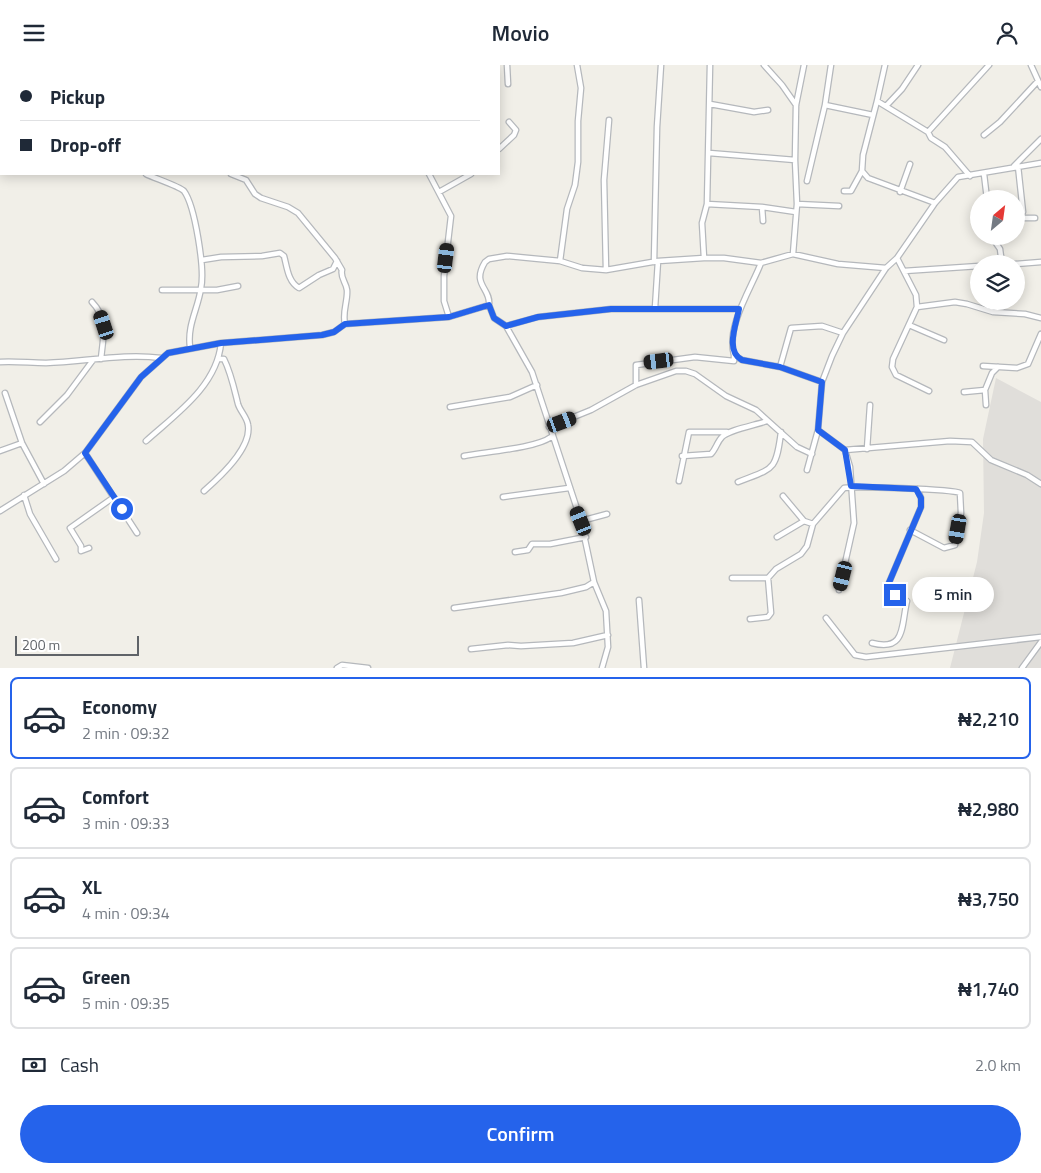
<!DOCTYPE html>
<html lang="en">
<head>
<meta charset="utf-8">
<style>
  body { margin:0; font-family:"Titillium Web",sans-serif; background:#f6f6f7; color:#1f2937; height:100vh; display:flex; flex-direction:column; font-size:19px; white-space:nowrap }
  * { box-sizing:border-box; margin:0 }
  p { font-size:16px; color:#747a83 }
  .icon { flex:none; width:28px; height:28px; fill:none; stroke:currentColor; stroke-width:2; stroke-linecap:round; stroke-linejoin:round }
  .map { position:relative; height:603px; overflow:hidden }
  .panel { display:flex; flex-direction:column; background:#fff; flex:1 }
  .panel>* { flex:none }
  .hud { position:absolute; left:0px; top:0px; width:500px; height:110px; box-shadow:0 2px 12px #0003; display:grid; align-content:center; height:110px; padding:0 20px; background:#fff }
  .needle { width:32px; rotate:29deg }
  .tools { position:absolute; left:970px; top:125px; display:grid; gap:10px }
  .tools a { display:grid; place-items:center; width:55px; height:55px; border-radius:50%; background:#fff; box-shadow:0 2px 12px #0003; font-size:25px }
  .scale { position:absolute; left:15px; bottom:12px; width:124px; box-sizing:border-box; padding-left:5px; border:2px solid #5f6368; border-top:0; font-size:14px; line-height:18px; white-space:nowrap; color:#5f6368; -webkit-text-stroke:4px #fff; paint-order:stroke }
  .end { position:absolute; width:22px; height:22px; margin:-11px; border:6px solid #2563eb; background:#fff; box-shadow:0 0 0 2px #fff }
  .from { border-radius:50% }
  .bubble { position:absolute; height:35px; border-radius:18px; background:#fff; box-shadow:0 2px 12px #0003; font-size:16px; font-weight:600; line-height:35px; text-align:center }
  .car { position:absolute; width:15px; height:30px; margin:-15px -8px; border-radius:6px; box-shadow:0 0 4px 1px #0007; background:linear-gradient(#222 24%,#8ab4d8 0 40%,#222 0 76%,#8ab4d8 0 86%,#222 0) }
  .hud b { display:flex; align-items:center; gap:18px; height:48px; font-size:19px }
  .hud b+b { border-top:1px solid #e0e1e3 }
  .hud i { width:12px; height:12px; background:#1f2937 }
  ul { padding:9px 0 0; list-style:none }
  li { display:flex; align-items:center; gap:15px; height:82px; margin:0 10px 8px; padding:0 10px; border:2px solid #e0e1e3; border-radius:8px }
  li div { flex:1 }
  li b { display:block; font-size:19px }
  li em { font-style:normal; font-weight:600 }
  li.current { border-color:#2563eb }
  li>.icon { width:45px; height:45px; stroke-width:1.5 }
  .pay { display:flex; align-items:center; gap:12px; height:55px; padding:0 20px; font-size:19px }
  .pay p { margin-inline-start:auto }
  .action { display:flex; gap:10px; margin-top:auto; padding:10px 20px }
  .action a { flex:1; height:58px; border-radius:30px; background:#2563eb; color:#fff; font-size:20px; font-weight:600; line-height:58px; text-align:center }
  header { display:flex; justify-content:space-between; align-items:center; height:65px; padding:0 20px; background:#fff; font-size:22px; font-weight:600 }
  .map>svg:first-child { display:block }
  .industrial { fill:#e0deda }
  .lines { fill:none; stroke-linecap:round; stroke-linejoin:round }
  .minor-casing { stroke:#b5b8bc; stroke-width:7 }
  .minor { stroke:#fff; stroke-width:4.5 }
  .route { stroke:#2563eb; stroke-width:6 }
</style>
</head>
<body>
<header><svg class="icon" aria-label="menu" viewBox="0 0 24 24"><path d="M4 6h16M4 12h16M4 18h16"/></svg>Movio<svg class="icon" aria-label="person" viewBox="0 0 24 24"><circle cx="12" cy="8" r="4"/><path d="M4 21q1-7 8-7t8 7"/></svg></header>
<div class="map">
<svg width="1041" height="603" viewBox="0 0 1041 603">
  <rect width="100%" height="100%" fill="#f1efe8"/>
  <path class="industrial" d="M 996,313 L 1041,337 L 1041,603 L 950,603 L 977,497 L 984,448 L 983,374 Z"/>
  <g class="lines">
    <defs>
      <path id="minor" d="M 56,0 L 57,1
        M 382,0 L 383,1
        M 434,0 L 435,1
        M 507,0 L 508,19
        M 764,0 L 782,20 L 796,40
        M 1031,0 L 1041,22
        M 406,1 L 407,0
        M 475,1 L 478,0
        M 877,36 L 885,0
        M 710,39 L 754,47 L 768,45
        M 825,40 L 873,50
        M 886,41 L 902,24 L 918,0
        M 0,50 L 1,50
        M 928,67 L 989,0
        M 984,70 L 1000,57 L 1038,16
        M 499,84 L 514,70 L 516,65 L 509,57
        M 709,88 L 795,95
        M 1014,101 L 1041,74
        M 862,106 L 868,113 L 935,138
        M 146,109 C 154,113 179,121 184,126 C 195,141 205,204 201,223 C 198,244 187,260 190,282
        M 231,109 L 246,115 L 255,129 L 261,133 L 288,142 L 298,148 L 335,193 L 342,205 C 340,213 346,217 347,225 C 348,236 342,247 345,259 L 449,252 L 489,240 C 491,223 471,220 485,197 L 489,194 L 507,191 L 560,196 L 582,203 L 606,205 L 658,196 L 704,193 L 724,193 L 761,198 L 793,189 L 838,199 L 886,203
        M 429,109 L 451,151 L 444,211 L 444,236 L 449,252
        M 984,109 L 987,134
        M 807,116 L 825,40 L 831,0
        M 844,126 L 851,126 L 862,106 L 863,90 L 877,36 L 928,67 L 931,73 L 945,82 L 970,111
        M 439,127 L 471,109
        M 900,127 L 910,99
        M 707,139 L 762,142
        M 797,139 L 839,141
        M 1018,153 L 1035,153
        M 1016,154 L 1023,147 L 1018,101
        M 763,156 L 762,142 L 796,147
        M 991,171 L 1000,184 L 1002,199
        M 793,189 L 797,139 L 795,95 L 796,40 L 804,0
        M 704,193 L 702,158 L 707,139 L 710,0
        M 897,193 L 916,230 L 917,242 L 893,294 L 892,302 L 896,310 L 929,326
        M 202,195 L 221,192 L 262,191 L 280,188 L 284,191 C 287,202 288,217 299,223 L 319,210 L 333,204 L 337,196
        M 560,196 L 567,144 L 575,120 L 578,97 L 578,56 L 581,23 L 577,0
        M 654,197 L 657,62 L 661,0
        M 761,198 C 751,224 726,261 734,290 L 742,295 L 780,302 L 822,317
        M 1015,199 L 1041,197
        M 606,205 L 604,115 L 609,55
        M 904,206 L 979,201
        M 162,225 L 217,225 L 238,221
        M 92,237 C 109,255 103,271 101,294
        M 489,240 L 494,253 L 506,261 L 532,307 L 581,456 L 594,517 L 606,546 L 608,582 L 602,603
        M 917,242 L 955,237 L 967,239 L 993,247 L 1025,249 L 1041,253
        M 655,243 L 658,196
        M 909,260 L 944,275
        M 506,261 L 538,252 L 611,244 L 739,244
        M 0,297 C 16,296 30,298 46,298 C 84,297 123,288 161,293
        M 983,301 L 1017,303 L 1028,299 L 1041,269
        M 780,302 L 791,263 L 822,261 L 843,268
        M 636,320 L 636,300 L 695,292 L 734,296 L 734,290
        M 985,325 L 986,340
        M 964,327 L 985,325 L 992,308 L 998,302
        M 5,328 L 22,378 L 44,419
        M 450,342 L 510,332 L 537,320
        M 40,357 L 67,330 L 93,295
        M 549,362 L 591,345 L 636,320 L 676,306 L 686,306 L 695,309 L 726,331 L 756,345 L 797,382 L 812,389
        M 818,365 L 845,385 L 850,402 L 854,458 L 839,525
        M 146,376 C 176,349 217,321 221,278
        M 867,384 L 870,340
        M 845,385 L 950,376 L 972,377 L 991,395 L 1027,410 L 1041,419
        M 0,386 L 22,378
        M 85,388 L 137,468
        M 464,391 C 484,387 537,383 551,372
        M 682,391 L 711,389 C 716,384 717,377 722,372 C 728,365 756,360 767,356
        M 807,405 L 818,365 L 822,317 L 832,291 L 843,268 L 886,203 L 897,193 L 935,138 L 958,112 L 1041,98
        M 679,416 L 689,367 L 727,367
        M 738,417 C 773,403 776,407 781,367
        M 204,426 C 220,412 252,383 248,360 C 247,352 240,346 238,339 C 234,323 231,308 224,294 L 219,294
        M 24,430 L 30,449 L 56,494
        M 783,431 L 804,456
        M 503,432 L 569,423
        M 0,446 L 64,406 L 85,388 L 141,312 L 168,288 L 221,278 L 322,270 L 334,267 L 345,259
        M 581,456 L 607,449
        M 777,472 L 804,456 L 813,459
        M 89,483 L 81,486 L 81,481 L 70,463 L 114,432
        M 515,487 L 528,485 L 532,479 L 550,479 L 586,472
        M 732,513 L 768,513 L 776,504 L 801,489 L 807,481 L 813,459 L 844,423 C 852,421 953,424 960,428 L 961,448 L 955,480 L 944,483 L 910,465
        M 639,535 L 644,603
        M 454,543 L 561,528 L 586,522 L 594,517
        M 826,553 L 855,590 L 866,592 L 1041,572
        M 750,554 L 768,552 L 771,548 L 768,513
        M 872,578 C 906,587 901,561 907,536 L 889,526 L 888,520 L 921,442 L 921,433 L 917,424
        M 471,584 L 508,580 L 521,581 L 573,578 L 608,570
        M 337,603 L 342,600 L 368,603
        M 1022,603 L 1041,577"/>
    </defs>
    <use href="#minor" class="minor-casing"/>
    <use href="#minor" class="minor"/>
  </g>
  <g class="lines">
    <path class="route" d="M 122,444 L 85,388 L 141,312 L 168,288 L 221,278 L 322,270 L 334,267 L 345,259 L 449,252 L 489,240 L 494,253 L 506,261 L 538,252 L 611,244 L 739,244 C 736,260 725,286 742,295 L 780,302 L 822,317 L 818,365 L 845,385 L 851,421 L 916,424 L 921,433 L 921,442 L 888,520 L 888,526 L 895,530"/>
  </g>
</svg>
<div class="tools">
<a><svg class="needle" viewBox="-14 -14 28 28"><path d="M0-13l5 13h-10z" fill="#e53935"/><path d="M0 13l5-13h-10z" fill="#747a83"/></svg></a>
<a><svg class="icon" aria-label="layers" viewBox="0 0 24 24"><path d="M12 4l9 5-9 5-9-5zM3 14l9 5 9-5"/></svg></a>
</div>
<div class="scale">200 m</div>
<i class="end from" style="left:122px;top:444px"></i>
<i class="end" style="left:895px;top:530px"></i>
<div class="bubble" style="left:912px;top:512px;width:82px">5 min</div>
<i class="car" style="left:446px;top:193px;rotate:7deg"></i>
<i class="car" style="left:104px;top:260px;rotate:342deg"></i>
<i class="car" style="left:659px;top:296px;rotate:263deg"></i>
<i class="car" style="left:562px;top:357px;rotate:70deg"></i>
<i class="car" style="left:581px;top:456px;rotate:338deg"></i>
<i class="car" style="left:958px;top:464px;rotate:190deg"></i>
<i class="car" style="left:843px;top:511px;rotate:194deg"></i>
<div class="hud">
<b><i class="from"></i>Pickup</b>
<b><i></i>Drop-off</b>
</div>
</div>
<section class="panel">
<ul>
<li class="current"><svg class="icon" aria-label="car" viewBox="0 0 24 24"><path d="M5 17H2v-5l4-1 3-4h7l3 4 3 1v5h-3M9 17h6M6 11h13"/><circle cx="7" cy="17" r="2"/><circle cx="17" cy="17" r="2"/></svg><div><b>Economy</b><p>2 min · 09:32</p></div><em>₦2,210</em></li>
<li><svg class="icon" aria-label="car" viewBox="0 0 24 24"><path d="M5 17H2v-5l4-1 3-4h7l3 4 3 1v5h-3M9 17h6M6 11h13"/><circle cx="7" cy="17" r="2"/><circle cx="17" cy="17" r="2"/></svg><div><b>Comfort</b><p>3 min · 09:33</p></div><em>₦2,980</em></li>
<li><svg class="icon" aria-label="car" viewBox="0 0 24 24"><path d="M5 17H2v-5l4-1 3-4h7l3 4 3 1v5h-3M9 17h6M6 11h13"/><circle cx="7" cy="17" r="2"/><circle cx="17" cy="17" r="2"/></svg><div><b>XL</b><p>4 min · 09:34</p></div><em>₦3,750</em></li>
<li><svg class="icon" aria-label="car" viewBox="0 0 24 24"><path d="M5 17H2v-5l4-1 3-4h7l3 4 3 1v5h-3M9 17h6M6 11h13"/><circle cx="7" cy="17" r="2"/><circle cx="17" cy="17" r="2"/></svg><div><b>Green</b><p>5 min · 09:35</p></div><em>₦1,740</em></li>
</ul>
<div class="pay"><svg class="icon" aria-label="cash" viewBox="0 0 24 24"><path d="M3 7h18v10H3z"/><circle cx="12" cy="12" r="2"/></svg>Cash<p>2.0 km</p></div>
<div class="action"><a>Confirm</a></div>
</section>
</body>
</html>
